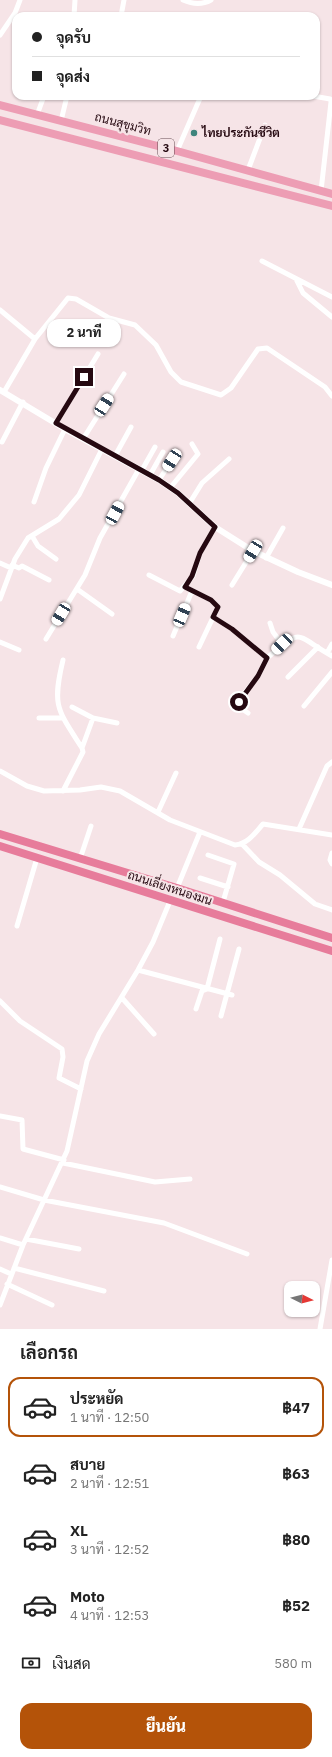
<!DOCTYPE html>
<html lang="th">
<head>
<meta charset="utf-8">
<style>
  body { margin:0; font-family:"IBM Plex Sans",Sarabun,sans-serif; background:#f6f6f6; color:#222; height:100vh; display:flex; flex-direction:column; font-size:15px; white-space:nowrap }
  * { box-sizing:border-box; margin:0 }
  p { font-size:13px; color:#767676 }
  .icon { flex:none; width:22px; height:22px; fill:none; stroke:currentColor; stroke-width:2; stroke-linecap:round; stroke-linejoin:round }
  .map { position:relative; height:1329px; overflow:hidden }
  .drawer { display:flex; flex-direction:column; background:#fff; flex:1 }
  .drawer>* { flex:none }
  .guide { position:absolute; left:12px; top:12px; width:308px; height:88px; border-radius:12px; box-shadow:0 1px 3px #0004; display:grid; align-content:center; height:88px; padding:0 20px; background:#fff }
  .needle { width:26px; rotate:96deg }
  .controls { position:absolute; left:284px; top:1281px; display:grid; gap:8px }
  .controls a { display:grid; place-items:center; width:36px; height:36px; border-radius:8px; background:#fff; box-shadow:0 1px 3px #0004; font-size:20px }
  .end { position:absolute; width:18px; height:18px; margin:-9px; border:5px solid #260911; background:#fff; box-shadow:0 0 0 2px #fff }
  .from { border-radius:50% }
  .bubble { position:absolute; height:28px; border-radius:12px; background:#fff; box-shadow:0 1px 3px #0004; font-size:13px; font-weight:800; line-height:28px; text-align:center }
  .car { position:absolute; width:12px; height:24px; margin:-12px -6px; border-radius:5px; box-shadow:0 0 3px 1px #0007; background:linear-gradient(#fff 24%,#345 0 40%,#fff 0 76%,#345 0 86%,#fff 0) }
  .guide b { display:flex; align-items:center; gap:14px; height:38px; font-size:15px }
  .guide b+b { border-top:1px solid #e0e0e0 }
  .guide i { width:10px; height:10px; background:#222 }
  ul { padding:0; list-style:none }
  li { display:flex; align-items:center; gap:12px; height:60px; margin:0 8px 6px; padding:0 12px; border:2px solid transparent; border-radius:12px }
  li div { flex:1 }
  li b { display:block; font-size:15px }
  li em { font-style:normal; font-weight:800 }
  li.active { border-color:#b45309 }
  li>.icon { width:36px; height:36px; stroke-width:1.5 }
  h2 { padding:0 20px; font-size:18px; line-height:48px }
  .pay { display:flex; align-items:center; gap:10px; height:44px; padding:0 20px; font-size:15px }
  .pay p { margin-inline-start:auto }
  .cta { display:flex; gap:8px; margin-top:auto; padding:8px 20px }
  .cta a { flex:1; height:46px; border-radius:12px; background:#b45309; color:#fff; font-size:16px; font-weight:800; line-height:46px; text-align:center }
  .map>svg:first-child { display:block }
  .lines { fill:none; stroke-linecap:round; stroke-linejoin:round }
  .minor { stroke:#fff; stroke-width:5 }
  .tertiary { stroke:#fff; stroke-width:6 }
  .primary { stroke:#ed9db4; stroke-width:8 }
  .trunk { stroke:#e77c9b; stroke-width:8 }
  .route { stroke:#260911; stroke-width:5 }
  .poi-dot { fill:#3e847c; stroke:#f6e4e7; stroke-width:1.5 }
  .labels { text-anchor:middle; stroke-width:4; stroke-linejoin:round; paint-order:stroke }
  .shield { fill:#f6e4e7; stroke:#644b51; stroke-width:1 }
  .shield-label { font-size:11px; font-weight:bold; fill:#260911 }
  .street-label { font-size:12px; fill:#260911; stroke:#f6e4e7 }
  .poi-label { font-size:12px; font-weight:bold; fill:#260911; stroke:#f6e4e7; text-anchor:start }
</style>
</head>
<body>
<div class="map">
<svg width="332" height="1329" viewBox="0 0 332 1329">
  <rect width="100%" height="100%" fill="#f6e4e7"/>
  <g class="lines">
    <path class="minor" d="M 183,0 C 192,4 202,5 211,0
      M 74,16 L 75,0
      M 121,16 L 124,0
      M 0,35 L 15,13 L 20,0
      M 313,96 L 330,99 L 331,102 L 321,191
      M 37,115 L 44,96
      M 61,121 L 67,96
      M 177,151 L 201,96
      M 248,170 L 265,125
      M 262,261 L 332,297
      M 297,281 L 303,293 L 332,317
      M 0,310 L 35,339
      M 4,392 L 35,339 L 68,298 L 76,299 L 109,318 L 135,325 L 156,345 L 171,372 L 181,382 L 221,395 L 231,388 L 258,349 L 267,348 L 325,387 L 332,396
      M 56,423 L 98,354
      M 83,439 L 124,374
      M 2,442 L 23,402
      M 115,456 L 131,427
      M 142,470 L 155,447
      M 150,475 L 163,452
      M 159,480 L 172,460
      M 170,488 L 198,454 L 192,444
      M 34,502 L 46,468 L 65,429
      M 189,504 L 202,483 L 229,459
      M 32,536 L 38,546 L 56,559
      M 266,558 L 283,528
      M 0,563 L 11,568
      M 12,565 L 19,568 L 22,566 L 49,580
      M 149,575 L 180,591 L 193,576 L 200,553 L 215,527
      M 232,585 L 253,551
      M 185,587 L 211,600 L 218,607 L 199,647
      M 77,589 L 112,614
      M 0,599 L 15,559 L 28,538 L 59,519 L 79,495 L 102,449
      M 213,617 L 232,629 L 267,658 C 304,627 293,634 332,656
      M 270,623 L 273,632 L 282,644
      M 173,636 L 192,591
      M 46,639 L 85,575 L 100,538 L 139,469
      M 0,642 L 19,650
      M 327,653 L 332,644
      M 63,660 C 52,706 57,709 82,748 L 83,752 L 63,791
      M 288,677 L 318,647
      M 304,706 L 332,672
      M 72,707 L 93,718 L 117,723
      M 248,713 L 242,709 L 239,700 L 258,676 L 267,658
      M 39,718 L 62,718
      M 82,748 L 93,718
      M 0,771 L 27,786 L 44,791 L 80,790 L 101,787 L 120,791 L 170,820 L 235,845 C 248,844 255,833 263,824 L 332,835
      M 158,812 L 176,773
      M 299,829 L 327,766 L 332,762
      M 242,844 L 259,862 L 280,875 L 315,904 L 332,910
      M 332,853 L 330,860 L 332,864
      M 208,855 L 234,864 L 223,902
      M 80,859 L 91,826
      M 200,878 L 228,887
      M 177,888 L 200,832
      M 17,926 L 37,858
      M 138,970 L 232,995
      M 122,998 L 154,1034
      M 0,1001 L 20,1021 L 62,1049 L 63,1057 L 59,1078 L 81,1089
      M 196,1009 L 202,991 L 207,989 L 220,939
      M 221,1016 L 239,949
      M 0,1116 L 22,1120 L 23,1149 L 64,1160
      M 63,1163 L 155,1182 L 190,1179
      M 0,1187 L 44,1200 L 164,1223 L 247,1254
      M 0,1238 L 23,1245
      M 26,1239 L 79,1249
      M 14,1268 L 104,1291
      M 0,1269 L 11,1274
      M 7,1284 L 52,1305
      M 0,1305 L 23,1245 L 67,1151 L 87,1061 L 99,1034 L 138,970 L 153,942 L 170,901
      M 320,1329 L 332,1260"/>
    <path class="tertiary" d="M 0,390 L 65,429 L 159,480 L 178,493 L 215,527 L 253,551 L 298,572 L 332,585"/>
    <path class="primary" d="M 0,105 L 177,151 L 332,194
      M 0,120 L 332,206"/>
    <path class="trunk" d="M 0,834 L 177,888 L 332,938
      M 0,846 L 332,951"/>
  </g>
  <g class="lines">
    <path class="route" d="M 84,377 L 56,423 L 159,480 L 178,493 L 215,527 L 200,553 L 192,576 L 185,587 L 211,600 L 218,607 L 213,617 L 232,629 L 267,658 L 258,676 L 239,702"/>
  </g>
  <circle class="poi-dot" cx="194" cy="133" r="4"/>
  <g class="labels">
    <rect class="shield" x="158" y="139" width="16" height="18" rx="3"/>
    <g class="shield-label">
      <text x="166" y="152">3</text>
    </g>
    <g class="street-label">
      <text transform="translate(123 124) rotate(15)" y="4">ถนนสุขุมวิท</text>
      <text transform="translate(170 888) rotate(18)" y="4">ถนนเลี่ยงหนองมน</text>
    </g>
    <g class="poi-label">
      <text x="202" y="137">ไทยประกันชีวิต</text>
    </g>
  </g>
</svg>
<div class="controls">
<a><svg class="needle" viewBox="-14 -14 28 28"><path d="M0-13l5 13h-10z" fill="#e53935"/><path d="M0 13l5-13h-10z" fill="#767676"/></svg></a>
</div>
<i class="end from" style="left:239px;top:702px"></i>
<i class="end" style="left:84px;top:377px"></i>
<div class="bubble" style="left:47px;top:319px;width:74px">2 นาที</div>
<i class="car" style="left:104px;top:405px;rotate:33deg"></i>
<i class="car" style="left:172px;top:460px;rotate:213deg"></i>
<i class="car" style="left:115px;top:513px;rotate:28deg"></i>
<i class="car" style="left:253px;top:551px;rotate:211deg"></i>
<i class="car" style="left:61px;top:614px;rotate:211deg"></i>
<i class="car" style="left:182px;top:615px;rotate:23deg"></i>
<i class="car" style="left:282px;top:644px;rotate:226deg"></i>
<div class="guide">
<b><i class="from"></i>จุดรับ</b>
<b><i></i>จุดส่ง</b>
</div>
</div>
<section class="drawer">
<h2>เลือกรถ</h2>
<ul>
<li class="active"><svg class="icon" aria-label="car" viewBox="0 0 24 24"><path d="M5 17H2v-5l4-1 3-4h7l3 4 3 1v5h-3M9 17h6M6 11h13"/><circle cx="7" cy="17" r="2"/><circle cx="17" cy="17" r="2"/></svg><div><b>ประหยัด</b><p>1 นาที · 12:50</p></div><em>฿47</em></li>
<li><svg class="icon" aria-label="car" viewBox="0 0 24 24"><path d="M5 17H2v-5l4-1 3-4h7l3 4 3 1v5h-3M9 17h6M6 11h13"/><circle cx="7" cy="17" r="2"/><circle cx="17" cy="17" r="2"/></svg><div><b>สบาย</b><p>2 นาที · 12:51</p></div><em>฿63</em></li>
<li><svg class="icon" aria-label="car" viewBox="0 0 24 24"><path d="M5 17H2v-5l4-1 3-4h7l3 4 3 1v5h-3M9 17h6M6 11h13"/><circle cx="7" cy="17" r="2"/><circle cx="17" cy="17" r="2"/></svg><div><b>XL</b><p>3 นาที · 12:52</p></div><em>฿80</em></li>
<li><svg class="icon" aria-label="car" viewBox="0 0 24 24"><path d="M5 17H2v-5l4-1 3-4h7l3 4 3 1v5h-3M9 17h6M6 11h13"/><circle cx="7" cy="17" r="2"/><circle cx="17" cy="17" r="2"/></svg><div><b>Moto</b><p>4 นาที · 12:53</p></div><em>฿52</em></li>
</ul>
<div class="pay"><svg class="icon" aria-label="cash" viewBox="0 0 24 24"><path d="M3 7h18v10H3z"/><circle cx="12" cy="12" r="2"/></svg>เงินสด<p>580 m</p></div>
<div class="cta"><a>ยืนยัน</a></div>
</section>
</body>
</html>
